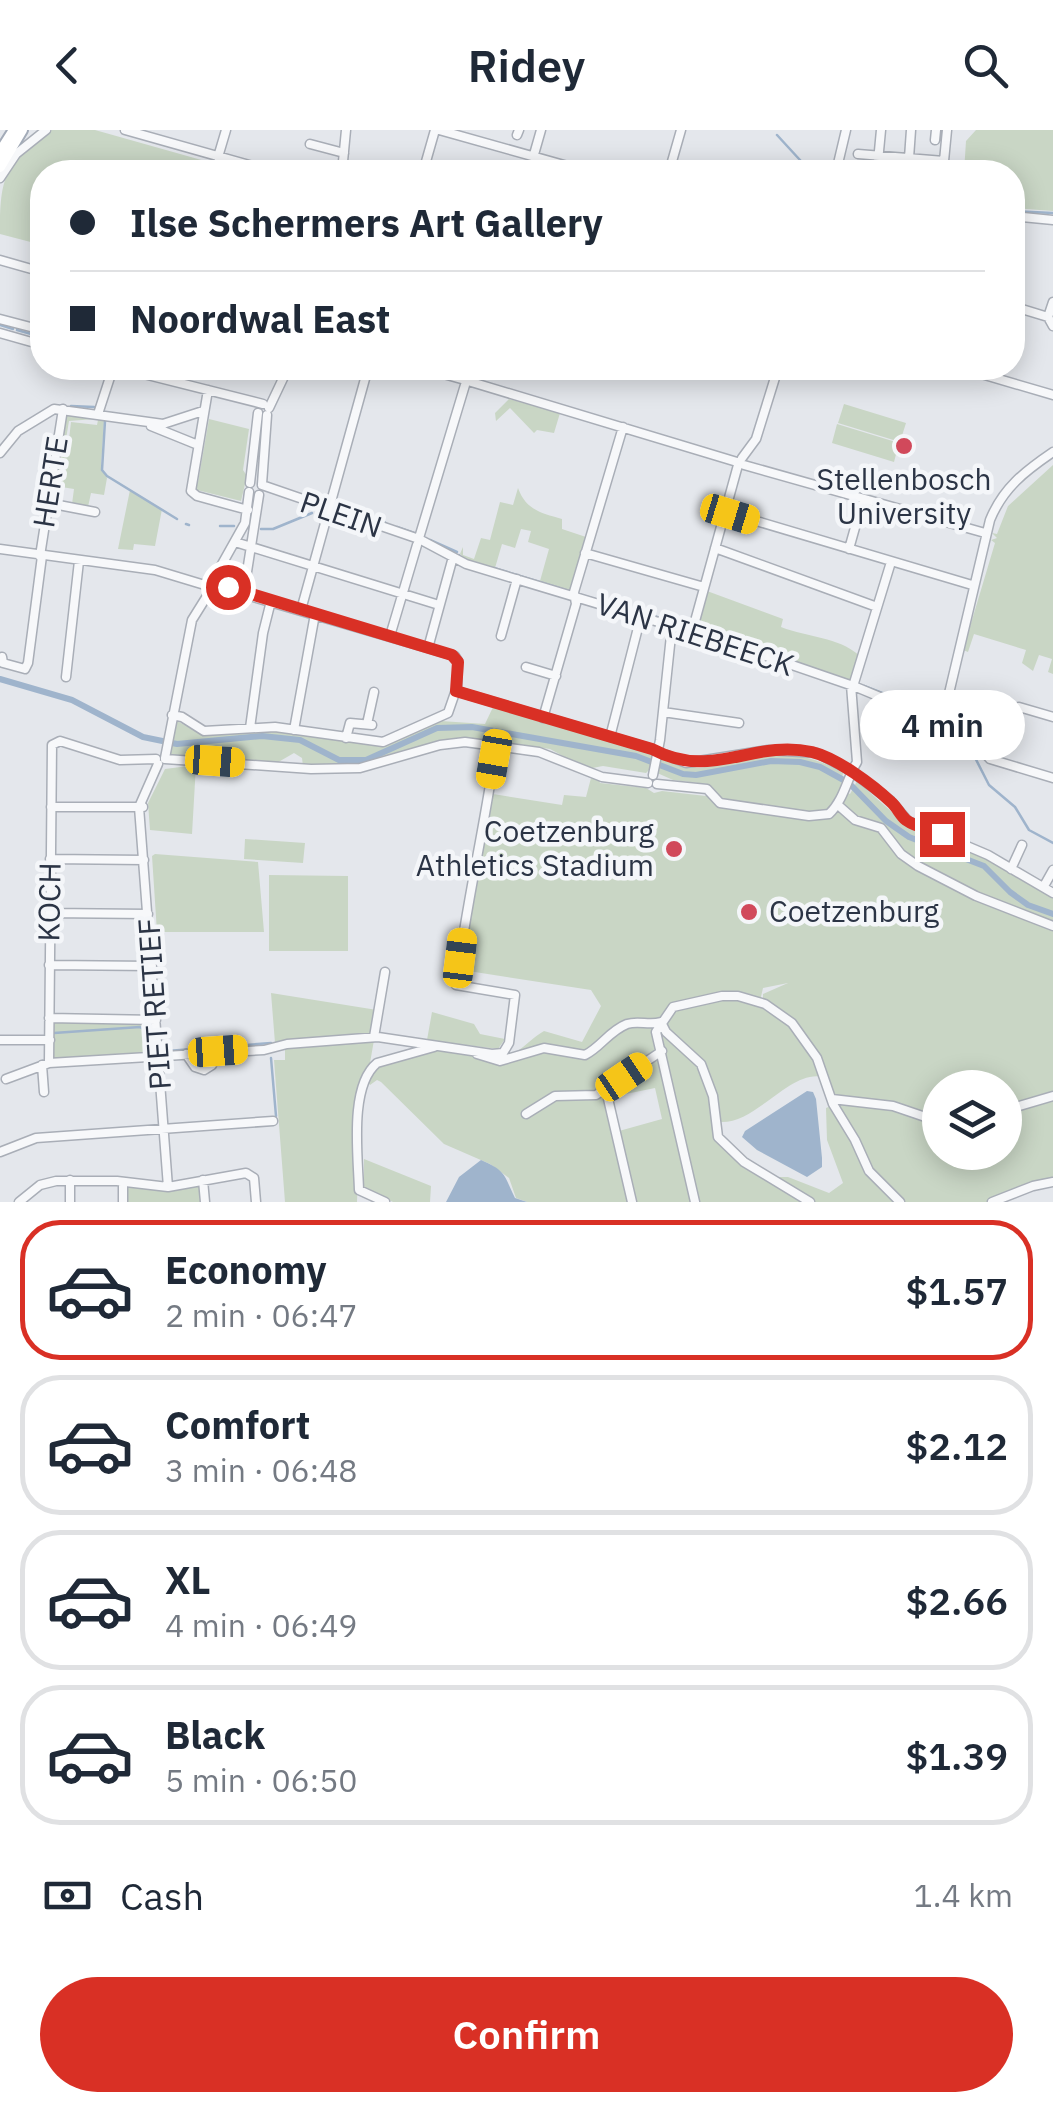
<!DOCTYPE html>
<html lang="en">
<head>
<meta charset="utf-8">
<style>
  body { margin:0; font-family:"IBM Plex Sans",sans-serif; background:#f6f6f7; color:#1f2937; height:100vh; display:flex; flex-direction:column; font-size:38px; white-space:nowrap }
  * { box-sizing:border-box; margin:0 }
  p { font-size:32px; color:#747a83 }
  .icon { flex:none; width:55px; height:55px; fill:none; stroke:currentColor; stroke-width:2; stroke-linecap:round; stroke-linejoin:round }
  .map { position:relative; height:1072px; overflow:hidden }
  .details { display:flex; flex-direction:column; background:#fff; flex:1 }
  .details>* { flex:none }
  .hud { position:absolute; left:30px; top:30px; width:995px; height:220px; border-radius:40px; box-shadow:0 5px 25px #0003; display:grid; align-content:center; height:220px; padding:0 40px; background:#fff }
  .fabs { position:absolute; left:922px; top:940px; display:grid; gap:20px }
  .fabs a { display:grid; place-items:center; width:100px; height:100px; border-radius:50%; background:#fff; box-shadow:0 5px 25px #0003; font-size:50px }
  .end { position:absolute; width:45px; height:45px; margin:-22px; border:12px solid #d93025; background:#fff; box-shadow:0 0 0 5px #fff }
  .from { border-radius:50% }
  .bubble { position:absolute; height:70px; border-radius:35px; background:#fff; box-shadow:0 5px 25px #0003; font-size:32px; font-weight:600; line-height:70px; text-align:center }
  .car { position:absolute; width:30px; height:60px; margin:-30px -15px; border-radius:12px; box-shadow:0 0 8px 2px #0007; background:linear-gradient(#f5c518 24%,#345 0 40%,#f5c518 0 76%,#345 0 86%,#f5c518 0) }
  .hud b { display:flex; align-items:center; gap:35px; height:95px; font-size:38px }
  .hud b+b { border-top:2px solid #e0e1e3 }
  .hud i { width:25px; height:25px; background:#1f2937 }
  ul { padding:18px 0 0; list-style:none }
  li { display:flex; align-items:center; gap:30px; height:140px; margin:0 20px 15px; padding:0 20px; border:5px solid #e0e1e3; border-radius:40px }
  li div { flex:1 }
  li b { display:block; font-size:38px }
  li em { font-style:normal; font-weight:600 }
  li.active { border-color:#d93025 }
  li>.icon { width:90px; height:90px; stroke-width:1.5 }
  .pay { display:flex; align-items:center; gap:25px; height:110px; padding:0 40px; font-size:38px }
  .pay p { margin-inline-start:auto }
  .cta { display:flex; gap:20px; margin-top:auto; padding:20px 40px }
  .cta a { flex:1; height:115px; border-radius:60px; background:#d93025; color:#fff; font-size:40px; font-weight:600; line-height:115px; text-align:center }
  header { display:flex; justify-content:space-between; align-items:center; height:130px; padding:0 40px; background:#fff; font-size:45px; font-weight:600 }
  .map>svg:first-child { display:block }
  .green { fill:#c9d6c5; fill-rule:evenodd }
  .water { fill:#9fb4cc }
  .lines { fill:none; stroke-linecap:round; stroke-linejoin:round }
  .stream { stroke:#9fb4cc; stroke-width:2.5 }
  .river { stroke:#9fb4cc; stroke-width:6 }
  .minor-casing { stroke:#a9aeb7; stroke-width:11 }
  .major-casing { stroke:#a3abb8; stroke-width:14 }
  .minor { stroke:#f7f8fa; stroke-width:8 }
  .major { stroke:#fff; stroke-width:10 }
  .route { stroke:#d93025; stroke-width:12 }
  .poi-dot { fill:#d1495b; stroke:#f4f6f9; stroke-width:4 }
  .labels { text-anchor:middle; stroke-width:9; stroke-linejoin:round; paint-order:stroke }
  .poi-label { font-size:30px; fill:#2b3445; stroke:#f4f6f9 }
  .street-label { font-size:30px; fill:#2b3445; stroke:#f4f6f9 }
</style>
</head>
<body>
<header><svg class="icon" aria-label="back" viewBox="0 0 24 24"><path d="M15 5l-7 7 7 7"/></svg>Ridey<svg class="icon" aria-label="search" viewBox="0 0 24 24"><circle cx="10" cy="10" r="6"/><path d="M15 15l6 6"/></svg></header>
<div class="map">
<svg width="1053" height="1072" viewBox="0 0 1053 1072">
  <rect width="100%" height="100%" fill="#e4e7ec"/>
  <path class="green" d="M 52,0 L 95,0 L 244,42 L 42,42 L 42,115 L 0,104 C 0,46 4,35 52,0 Z
    M 976,0 L 1053,0 L 1053,81 L 1013,78 L 1012,42 L 964,42 L 966,11 Z
    M 509,269 L 560,283 L 554,303 L 537,300 L 534,303 L 510,278 L 496,291 L 495,283 Z
    M 844,274 L 906,293 L 900,312 L 838,293 Z
    M 66,284 L 95,289 L 69,291 L 63,327 L 67,327 L 71,292 L 97,295 L 98,290 L 104,291 L 101,336 L 107,348 L 104,365 L 91,363 L 88,377 L 72,374 L 74,359 L 55,356 Z
    M 209,289 L 249,299 L 243,340 L 247,346 L 241,371 L 193,359 L 198,352 Z
    M 837,294 L 899,313 L 894,332 L 832,313 Z
    M 1053,335 L 1053,544 L 1048,542 L 1052,529 L 1039,525 L 1033,541 L 1022,533 L 1026,520 L 974,504 L 968,522 L 963,520 L 995,413 L 991,410 L 997,408 L 992,403 L 997,404 L 1008,376 Z
    M 518,358 C 526,380 541,383 562,389 L 562,399 L 586,407 L 570,460 L 540,451 L 549,419 L 528,412 L 531,401 L 521,399 L 515,418 L 502,414 L 495,438 L 465,429 L 460,424 L 463,417 L 463,425 L 474,429 L 481,408 L 490,410 L 500,372 L 513,375 Z
    M 130,360 L 162,379 L 155,416 L 134,414 L 133,420 L 118,419 Z
    M 707,461 L 783,489 L 781,497 C 809,508 837,506 860,526 L 851,551 L 701,500 L 697,495 Z
    M 494,575 L 653,622 L 651,638 L 646,643 L 603,636 L 587,639 L 550,619 L 473,608 L 436,611 L 363,636 L 303,636 L 302,628 L 294,623 L 275,634 L 222,629 L 215,623 L 208,628 L 172,627 L 168,623 L 177,591 L 201,604 L 274,601 L 379,616 L 441,591 L 485,594 Z
    M 780,624 C 804,626 822,630 843,643 L 840,660 L 850,664 L 857,651 L 911,699 L 979,725 L 1053,766 L 1053,963 L 1012,974 L 1005,968 L 1005,958 L 940,958 L 940,990 L 882,971 L 834,967 L 827,948 C 792,935 758,994 720,992 L 705,936 L 664,896 C 675,866 742,862 767,879 C 775,884 779,890 787,894 L 763,871 L 763,864 L 788,853 L 763,858 L 760,871 L 745,864 L 687,871 L 659,891 L 702,938 L 721,1014 L 736,1030 L 805,1072 L 527,1072 L 516,1068 L 509,1048 L 490,1034 L 444,1014 L 381,952 L 377,950 L 370,955 L 367,951 L 374,936 C 425,921 439,913 492,932 C 500,925 507,927 516,922 C 526,916 533,907 544,901 L 582,912 L 601,876 L 591,860 L 462,840 L 473,758 L 493,664 L 562,675 L 564,665 L 586,667 L 591,648 L 599,650 L 600,653 L 646,658 L 654,663 L 662,661 L 706,666 L 707,654 L 673,650 L 655,642 L 659,628 L 699,638 ZM 655,958 L 662,989 L 619,1001 L 611,967 Z
    M 196,635 L 192,704 L 150,700 L 148,673 L 165,639 Z
    M 245,709 L 305,713 L 303,733 L 244,729 Z
    M 155,724 L 258,732 L 264,802 L 157,802 L 152,726 Z
    M 269,745 L 348,746 L 348,821 L 269,821 Z
    M 271,863 L 377,880 L 372,905 L 275,913 Z
    M 432,882 L 474,894 L 480,904 L 505,909 L 498,919 L 427,910 Z
    M 53,891 L 152,893 L 156,922 L 54,931 Z
    M 374,910 L 370,933 L 361,954 L 357,1072 L 285,1072 L 274,930 L 285,930 L 285,916 Z
    M 1053,970 L 1053,1049 L 988,1072 L 903,1072 L 873,1043 L 836,973 L 898,980 L 940,995 L 940,1022 L 1005,1022 L 1005,980 C 1017,984 1039,973 1053,970 Z
    M 831,976 L 847,999 L 859,1027 L 896,1072 L 815,1072 L 771,1047 L 788,1047 L 829,1063 L 843,1053 L 827,1010 L 826,978 Z
    M 364,1029 L 431,1056 L 430,1072 L 393,1072 L 364,1058 Z
    M 199,1054 L 200,1072 L 123,1072 L 124,1056 L 164,1060 Z"/>
  <path class="water" d="M 807,961 L 813,962 L 816,969 L 822,1028 L 822,1037 L 807,1047 L 757,1020 L 742,1007 L 745,1001 Z
    M 481,1030 C 507,1041 504,1046 515,1068 L 527,1072 L 446,1072 L 459,1047 Z"/>
  <g class="lines">
    <path class="stream" d="M 777,5 L 811,42
      M 1012,81 L 1053,83
      M 0,195 L 13,199
      M 17,200 L 42,207
      M 71,276 L 94,277
      M 105,291 L 102,340 L 107,346 L 177,389
      M 334,375 L 348,380
      M 350,380 L 365,386
      M 371,388 L 380,391
      M 382,391 L 386,393
      M 186,394 L 189,395
      M 220,396 L 234,396
      M 397,397 L 414,403
      M 261,399 L 273,399 L 312,383
      M 430,410 L 457,422
      M 459,425 L 460,427
      M 494,438 L 569,461
      M 581,465 L 598,470
      M 602,471 L 604,471
      M 606,472 L 621,477
      M 631,480 L 635,481
      M 637,481 L 651,485
      M 654,486 L 683,495
      M 864,556 L 937,584
      M 964,606 L 989,655 L 1015,677 L 1029,700 L 1053,713
      M 54,903 L 140,897 L 152,905
      M 167,921 L 271,913
      M 271,928 L 276,986"/>
    <path class="river" d="M 0,549 L 72,570 L 143,607 L 177,614 L 262,606 L 300,610 L 339,630 L 366,630 L 437,598 L 472,597 L 636,626 L 683,644 L 696,645 L 771,631 L 800,632 L 820,637 L 849,653 L 886,691 L 909,707 L 984,736 L 1010,762 L 1028,775 L 1053,784"/>
    <defs>
      <path id="minor" d="M 125,0 L 274,42
        M 439,0 L 589,42
        M 517,5 L 519,0
        M 935,10 L 936,0
        M 310,14 L 344,23
        M 858,24 L 944,31 L 947,0
        M 218,27 L 226,0
        M 909,28 L 911,0
        M 342,42 L 346,0
        M 423,42 L 435,0
        M 529,42 L 541,0
        M 669,42 L 681,0
        M 836,42 L 846,0
        M 877,42 L 881,0
        M 0,48 L 16,24 L 46,0
        M 1012,86 L 1053,90
        M 0,130 L 42,142
        M 1012,176 L 1048,187 L 1053,196
        M 1048,187 L 1053,172
        M 0,189 L 42,200
        M 0,203 L 42,215
        M 120,238 L 263,274
        M 422,238 L 465,250
        M 961,238 L 1053,265
        M 468,251 L 737,332
        M 208,260 L 191,361 L 197,366 L 248,380
        M 269,278 L 288,238
        M 98,284 L 113,238
        M 151,296 L 198,315
        M 0,323 L 18,301 L 54,279 L 163,294 L 203,281
        M 742,328 L 756,309 L 778,238
        M 744,335 L 985,403
        M 250,353 L 258,283
        M 262,354 L 267,285
        M 262,355 L 416,408
        M 48,373 L 95,382
        M 726,382 L 972,455
        M 419,408 L 465,255
        M 421,410 L 466,434 L 728,513 L 856,557 L 964,602
        M 235,412 L 439,475
        M 715,418 L 877,477
        M 0,419 L 155,440 L 208,456
        M 849,419 L 863,369
        M 585,423 L 704,457
        M 40,426 L 63,279
        M 212,452 L 245,393 L 249,362
        M 214,453 L 241,461
        M 244,461 L 259,365
        M 301,480 L 368,238
        M 692,502 L 738,335
        M 390,506 L 417,415
        M 501,506 L 517,449
        M 428,518 L 453,427
        M 2,527 L 3,533 L 25,539 L 28,533 L 42,426
        M 526,537 L 556,546
        M 66,547 L 79,431
        M 854,553 L 891,432
        M 456,561 L 652,619 L 686,633 L 768,620 L 817,623 L 851,641 L 891,671 L 908,691 L 988,725 L 1053,763
        M 663,582 L 739,593
        M 172,585 L 182,587 L 204,601 L 275,597 L 383,612 L 448,583 L 457,557 L 458,531 L 455,526 L 243,464
        M 543,588 L 576,474 L 574,462 L 623,297
        M 942,593 L 990,390 C 1003,358 1025,341 1053,322
        M 367,594 L 374,562
        M 969,596 L 1019,577 L 1053,587
        M 250,598 L 263,503 L 271,471
        M 294,600 L 315,484
        M 968,605 L 990,629 L 1053,648
        M 610,607 L 641,486
        M 346,608 L 350,593 L 372,595
        M 165,628 L 192,490 L 212,458
        M 165,629 L 311,639 L 360,638 L 440,615 L 465,612 L 539,622 L 602,647 L 648,653
        M 158,634 L 139,677 L 168,1057
        M 653,645 L 660,610 L 672,496
        M 657,654 L 707,659 L 720,673 L 809,686 L 829,684 C 844,670 847,648 857,632 L 851,555
        M 838,675 L 855,690 L 881,698 L 901,724 L 918,736 L 976,766 L 1053,796
        M 51,677 L 143,677
        M 50,729 L 144,730
        M 1011,739 L 1022,715
        M 1044,756 L 1053,740
        M 49,783 L 148,784
        M 49,835 L 152,836
        M 49,888 L 156,890
        M 661,892 L 666,902 L 701,934 L 713,966 L 718,1007 L 744,1032 L 810,1072
        M 374,907 L 385,842
        M 0,910 L 50,910
        M 186,924 L 195,937 L 204,940 L 212,935 L 218,921
        M 477,924 L 500,931 L 544,918 L 585,925 C 601,917 609,901 627,894 C 639,890 649,896 661,892
        M 49,933 L 52,615 L 60,611 L 120,630 L 156,629
        M 42,935 L 44,962
        M 6,949 L 49,933 L 264,920 L 287,914 L 378,907 L 492,924 L 503,923 L 509,913 L 515,865 L 456,855 C 466,774 485,696 496,616
        M 606,960 L 632,1072
        M 832,969 L 893,976 L 940,992
        M 1005,973 L 1016,977 L 1053,966
        M 526,984 L 555,966 L 596,965 L 662,921
        M 0,1022 L 36,1008 L 273,991
        M 203,1050 L 205,1072
        M 19,1072 L 40,1055 L 56,1051 L 117,1051 L 168,1057 L 246,1043 L 254,1048 L 256,1072
        M 70,1072 L 70,1050
        M 123,1072 L 123,1052
        M 385,1072 L 359,1060 C 358,1025 349,956 377,933 L 434,917
        M 695,1072 L 656,902 L 673,877 L 722,866 L 738,866 L 765,874 L 792,893 L 817,928 L 833,974 L 855,1010 L 869,1041 L 900,1072
        M 992,1072 L 1033,1056 L 1053,1052"/>
      <path id="major" d="M 0,22 L 14,0
        M 0,37 L 22,0"/>
    </defs>
    <use href="#minor" class="minor-casing"/>
    <use href="#major" class="major-casing"/>
    <use href="#minor" class="minor"/>
    <use href="#major" class="major"/>
  </g>
  <g class="lines">
    <path class="route" d="M 228,457 L 452,525 L 458,532 L 456,561 L 652,619 C 712,651 752,609 812,622 C 837,628 873,655 891,672 C 897,677 900,685 906,690 C 917,698 930,699 942,704"/>
  </g>
  <g class="poi-dot">
    <circle cx="904" cy="316" r="10"/>
    <circle cx="674" cy="719" r="10"/>
    <circle cx="749" cy="782" r="10"/>
  </g>
  <g class="labels">
    <g class="poi-label">
      <text x="904" y="360">Stellenbosch<tspan x="904" dy="34">University</tspan></text>
      <text x="654" y="712" text-anchor="end">Coetzenburg<tspan x="654" dy="34">Athletics Stadium</tspan></text>
      <text x="769" y="792" text-anchor="start">Coetzenburg</text>
    </g>
    <g class="street-label">
      <text transform="translate(51 352) rotate(-81)" y="10">HERTE</text>
      <text transform="translate(341 385) rotate(19)" y="10">PLEIN</text>
      <text transform="translate(695 505) rotate(18)" y="10">VAN RIEBEECK</text>
      <text transform="translate(50 772) rotate(-89)" y="10">KOCH</text>
      <text transform="translate(155 874) rotate(-94)" y="10">PIET RETIEF</text>
    </g>
  </g>
</svg>
<div class="fabs">
<a><svg class="icon" aria-label="layers" viewBox="0 0 24 24"><path d="M12 4l9 5-9 5-9-5zM3 14l9 5 9-5"/></svg></a>
</div>
<i class="end from" style="left:228px;top:457px"></i>
<i class="end" style="left:942px;top:704px"></i>
<div class="bubble" style="left:860px;top:560px;width:165px">4 min</div>
<i class="car" style="left:730px;top:384px;rotate:107deg"></i>
<i class="car" style="left:494px;top:629px;rotate:190deg"></i>
<i class="car" style="left:215px;top:631px;rotate:94deg"></i>
<i class="car" style="left:460px;top:828px;rotate:7deg"></i>
<i class="car" style="left:218px;top:921px;rotate:86deg"></i>
<i class="car" style="left:624px;top:947px;rotate:56deg"></i>
<div class="hud">
<b><i class="from"></i>Ilse Schermers Art Gallery</b>
<b><i></i>Noordwal East</b>
</div>
</div>
<section class="details">
<ul>
<li class="active"><svg class="icon" aria-label="car" viewBox="0 0 24 24"><path d="M5 17H2v-5l4-1 3-4h7l3 4 3 1v5h-3M9 17h6M6 11h13"/><circle cx="7" cy="17" r="2"/><circle cx="17" cy="17" r="2"/></svg><div><b>Economy</b><p>2 min · 06:47</p></div><em>$1.57</em></li>
<li><svg class="icon" aria-label="car" viewBox="0 0 24 24"><path d="M5 17H2v-5l4-1 3-4h7l3 4 3 1v5h-3M9 17h6M6 11h13"/><circle cx="7" cy="17" r="2"/><circle cx="17" cy="17" r="2"/></svg><div><b>Comfort</b><p>3 min · 06:48</p></div><em>$2.12</em></li>
<li><svg class="icon" aria-label="car" viewBox="0 0 24 24"><path d="M5 17H2v-5l4-1 3-4h7l3 4 3 1v5h-3M9 17h6M6 11h13"/><circle cx="7" cy="17" r="2"/><circle cx="17" cy="17" r="2"/></svg><div><b>XL</b><p>4 min · 06:49</p></div><em>$2.66</em></li>
<li><svg class="icon" aria-label="car" viewBox="0 0 24 24"><path d="M5 17H2v-5l4-1 3-4h7l3 4 3 1v5h-3M9 17h6M6 11h13"/><circle cx="7" cy="17" r="2"/><circle cx="17" cy="17" r="2"/></svg><div><b>Black</b><p>5 min · 06:50</p></div><em>$1.39</em></li>
</ul>
<div class="pay"><svg class="icon" aria-label="cash" viewBox="0 0 24 24"><path d="M3 7h18v10H3z"/><circle cx="12" cy="12" r="2"/></svg>Cash<p>1.4 km</p></div>
<div class="cta"><a>Confirm</a></div>
</section>
</body>
</html>
